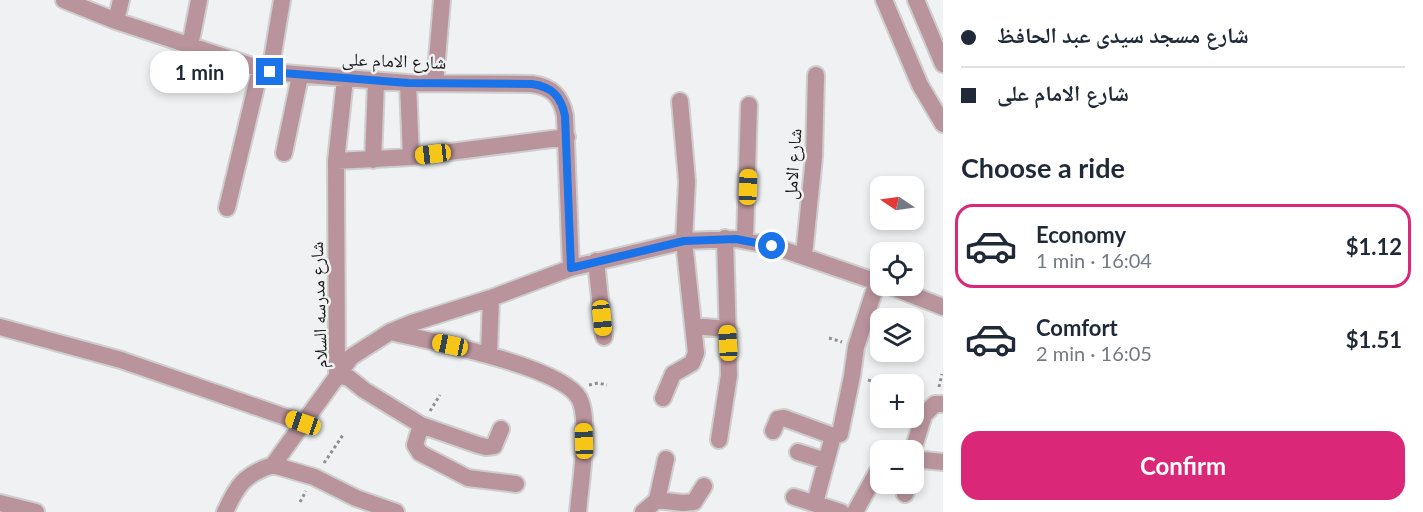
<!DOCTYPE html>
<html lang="en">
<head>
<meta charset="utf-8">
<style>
  body { margin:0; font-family:Lato,"Noto Naskh Arabic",sans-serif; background:#f2f2f3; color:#1f2937; height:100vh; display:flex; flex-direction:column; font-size:22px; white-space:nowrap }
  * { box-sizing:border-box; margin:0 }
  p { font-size:20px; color:#747a83 }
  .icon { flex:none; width:33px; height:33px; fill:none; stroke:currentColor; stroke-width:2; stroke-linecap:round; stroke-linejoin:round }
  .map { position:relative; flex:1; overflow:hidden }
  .sheet { display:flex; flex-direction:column; background:#fff; width:480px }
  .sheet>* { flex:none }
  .guide { display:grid; align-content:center; height:132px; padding:0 18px; background:#fff }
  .needle { width:39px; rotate:283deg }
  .fabs { position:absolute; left:870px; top:176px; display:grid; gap:12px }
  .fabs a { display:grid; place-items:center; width:54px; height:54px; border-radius:12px; background:#fff; box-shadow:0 3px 9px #0003; font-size:30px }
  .end { position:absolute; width:27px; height:27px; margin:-14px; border:8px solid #1a73e8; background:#fff; box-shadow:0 0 0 3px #fff }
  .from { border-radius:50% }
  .bubble { position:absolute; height:42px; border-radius:18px; background:#fff; box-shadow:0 3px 9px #0003; font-size:20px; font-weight:700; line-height:42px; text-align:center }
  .car { position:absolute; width:18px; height:36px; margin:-18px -9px; border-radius:8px; box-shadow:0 0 4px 2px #0007; background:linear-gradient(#f5c518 24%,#345 0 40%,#f5c518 0 76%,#345 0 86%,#f5c518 0) }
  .guide b { display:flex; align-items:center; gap:21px; height:57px; font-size:22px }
  .guide b+b { border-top:2px solid #e0e1e3 }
  .guide i { width:15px; height:15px; background:#1f2937 }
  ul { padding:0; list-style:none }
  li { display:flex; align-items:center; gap:18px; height:84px; margin:0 12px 9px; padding:0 6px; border:3px solid transparent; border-radius:18px }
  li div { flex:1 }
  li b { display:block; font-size:22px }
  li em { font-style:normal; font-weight:700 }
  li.selected { border-color:#db2777 }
  li>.icon { width:54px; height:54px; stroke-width:1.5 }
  h2 { padding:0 18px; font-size:27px; line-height:72px }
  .cta { display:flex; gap:12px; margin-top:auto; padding:12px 18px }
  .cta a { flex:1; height:69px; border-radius:18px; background:#db2777; color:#fff; font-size:24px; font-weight:700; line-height:69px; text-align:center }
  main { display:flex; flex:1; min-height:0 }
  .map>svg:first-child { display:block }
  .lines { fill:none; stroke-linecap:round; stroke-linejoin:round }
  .minor-casing { stroke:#cececf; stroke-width:20 }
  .path { stroke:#8e8f90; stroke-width:3; stroke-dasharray:3 3; stroke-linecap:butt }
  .minor { stroke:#ba949c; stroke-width:16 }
  .route { stroke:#1a73e8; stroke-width:8 }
  .labels { text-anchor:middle; stroke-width:5; stroke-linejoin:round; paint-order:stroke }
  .street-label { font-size:18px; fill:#19191a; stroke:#f0f1f2 }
</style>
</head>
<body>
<main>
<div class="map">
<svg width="943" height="512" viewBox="0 0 943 512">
  <rect width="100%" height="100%" fill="#f0f1f2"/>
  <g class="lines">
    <defs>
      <path id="minor" d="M 64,0 L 116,21 L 270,72 L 408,83 L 532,84 C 552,87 561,96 565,116 L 571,268
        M 884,0 L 920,85 L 943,124
        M 916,0 L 943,64
        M 116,21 L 121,0
        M 190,46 L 199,0
        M 270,72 L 282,0
        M 345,79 L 336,161 L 337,375 L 349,378 L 364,390 L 421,425 L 478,445 L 486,447 L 494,446 L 501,429
        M 408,83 L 411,157
        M 435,83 L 442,0
        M 284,153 L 300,76
        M 373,160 L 376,82
        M 336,161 L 411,157 L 567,137
        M 227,208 L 260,70
        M 745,240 L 749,105
        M 804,255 L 814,157 L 816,75
        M 596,261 L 604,337
        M 887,285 L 943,307
        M 694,326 L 727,329
        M 0,327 L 121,360 L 303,423
        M 390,332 C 427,340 561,366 579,398 C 591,420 580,486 578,512
        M 489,354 L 491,298
        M 663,398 L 673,374 L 692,363 L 696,353 L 684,241 L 687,181 L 680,101
        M 421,425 L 415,445 L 420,453 L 468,478 L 516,484
        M 773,431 L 778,419 L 784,418 L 833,436 L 840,434 L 852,376 L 856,347 L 877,282
        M 719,440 L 729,375 L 725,238
        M 913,450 L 924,415 L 935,404 L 943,404
        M 798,452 L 826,461
        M 914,459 L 943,462
        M 273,465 L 351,357 L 390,332 L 412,323 L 491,298 L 571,268 L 684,241 L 736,239 L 773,246 L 880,283
        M 273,465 L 314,477 L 356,498 L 396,512
        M 905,494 L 909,483
        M 794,497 L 841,512
        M 657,500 L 666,459
        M 0,503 L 36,512
        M 815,503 L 833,436
        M 225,512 C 237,485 245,474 273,465
        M 643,512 L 657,500 L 683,503 L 694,502 L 704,486
        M 855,512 L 876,474 L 880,469"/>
    </defs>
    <use href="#minor" class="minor-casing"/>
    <path class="path" d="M 900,318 L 903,308
      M 829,338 L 842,342
      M 868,380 L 881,384
      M 589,385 L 598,383 L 607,385
      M 939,387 L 942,374
      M 430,411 L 440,395
      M 324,463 L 343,435
      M 300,502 L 306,491"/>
    <use href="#minor" class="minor"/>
  </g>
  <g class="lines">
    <path class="route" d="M 270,72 L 408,83 L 532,84 C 552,87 561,96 565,116 L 571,268 L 684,241 L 736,239 L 772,246"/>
  </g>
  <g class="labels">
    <g class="street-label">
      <text transform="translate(394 61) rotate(2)" y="6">شارع الامام على</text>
      <text transform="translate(793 164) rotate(-86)" y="6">شارع الامل</text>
      <text transform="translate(319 305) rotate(-92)" y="6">شارع مدرسه السلام</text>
    </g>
  </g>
</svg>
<div class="fabs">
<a><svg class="needle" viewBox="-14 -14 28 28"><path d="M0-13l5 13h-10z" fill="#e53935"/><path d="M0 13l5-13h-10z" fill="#747a83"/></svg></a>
<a><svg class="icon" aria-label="locate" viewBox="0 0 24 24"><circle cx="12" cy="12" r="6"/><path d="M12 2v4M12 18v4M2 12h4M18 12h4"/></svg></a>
<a><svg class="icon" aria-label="layers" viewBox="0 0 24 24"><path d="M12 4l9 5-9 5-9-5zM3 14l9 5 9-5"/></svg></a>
<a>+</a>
<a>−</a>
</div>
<i class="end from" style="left:772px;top:246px"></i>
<i class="end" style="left:270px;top:72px"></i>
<div class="bubble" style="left:150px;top:51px;width:99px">1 min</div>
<i class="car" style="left:433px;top:154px;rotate:263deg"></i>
<i class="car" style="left:748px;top:187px;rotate:2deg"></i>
<i class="car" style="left:602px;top:318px;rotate:174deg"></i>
<i class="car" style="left:728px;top:343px;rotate:357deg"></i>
<i class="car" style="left:450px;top:345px;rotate:282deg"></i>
<i class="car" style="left:303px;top:423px;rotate:289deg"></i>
<i class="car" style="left:584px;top:441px;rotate:358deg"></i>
</div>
<section class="sheet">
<div class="guide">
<b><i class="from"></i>شارع مسجد سيدى عبد الحافظ</b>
<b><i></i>شارع الامام على</b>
</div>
<h2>Choose a ride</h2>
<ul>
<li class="selected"><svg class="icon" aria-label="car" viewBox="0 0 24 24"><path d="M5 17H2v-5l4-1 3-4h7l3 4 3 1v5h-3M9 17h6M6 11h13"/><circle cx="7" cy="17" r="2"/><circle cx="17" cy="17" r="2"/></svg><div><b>Economy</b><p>1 min · 16:04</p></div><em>$1.12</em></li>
<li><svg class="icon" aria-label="car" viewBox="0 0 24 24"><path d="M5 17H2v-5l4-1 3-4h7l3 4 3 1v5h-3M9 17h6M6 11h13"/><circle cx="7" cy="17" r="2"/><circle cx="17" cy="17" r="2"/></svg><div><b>Comfort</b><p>2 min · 16:05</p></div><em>$1.51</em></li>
</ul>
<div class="cta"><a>Confirm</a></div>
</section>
</main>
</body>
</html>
